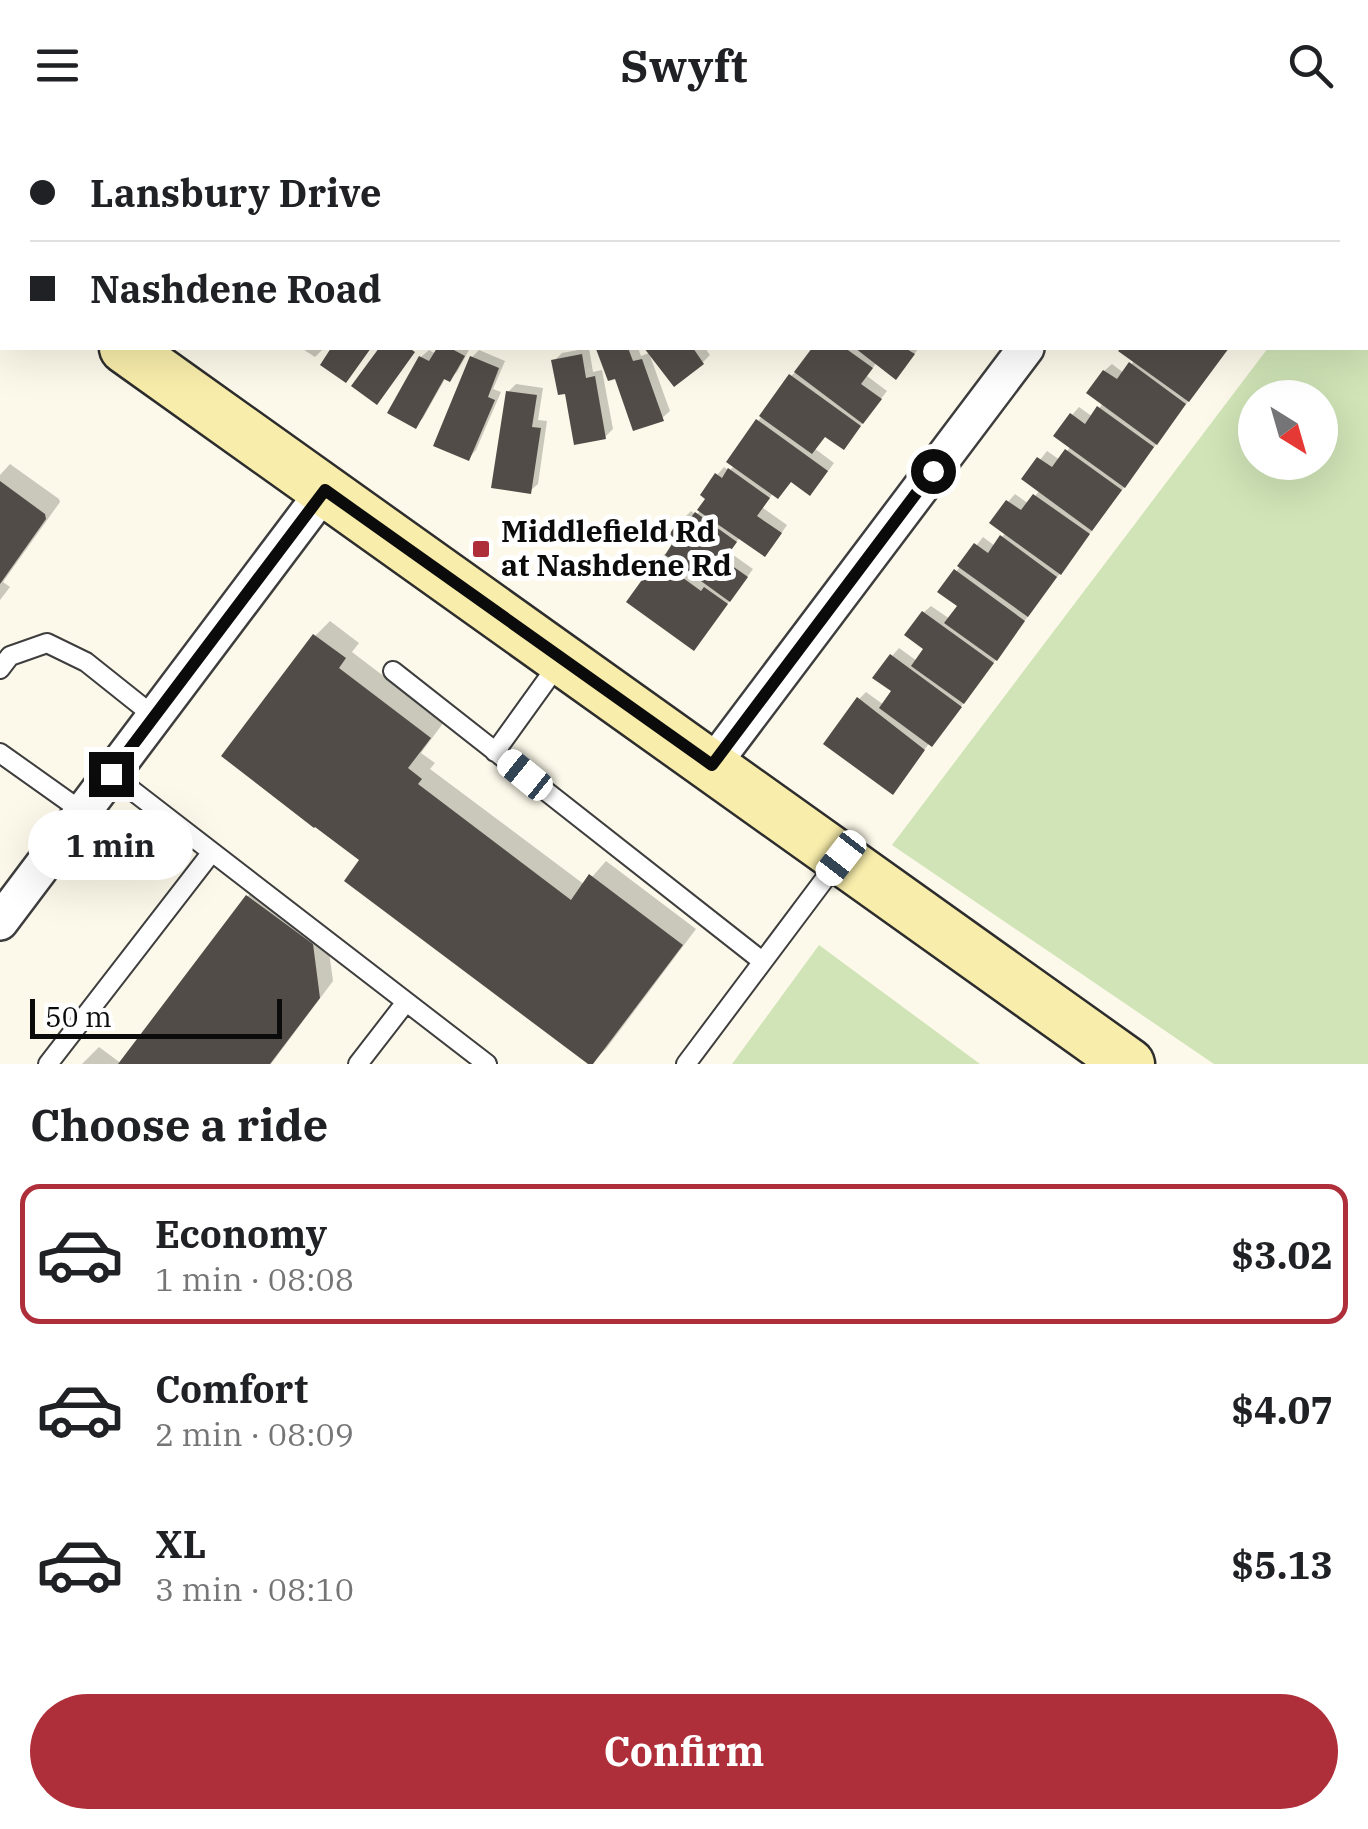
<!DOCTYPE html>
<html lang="en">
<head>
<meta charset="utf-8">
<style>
  body { margin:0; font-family:"IBM Plex Serif",serif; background:#f6f6f6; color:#202124; height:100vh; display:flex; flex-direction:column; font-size:38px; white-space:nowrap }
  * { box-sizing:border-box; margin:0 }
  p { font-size:32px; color:#757577 }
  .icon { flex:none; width:55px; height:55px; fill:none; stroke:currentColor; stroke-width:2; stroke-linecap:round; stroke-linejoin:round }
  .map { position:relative; height:934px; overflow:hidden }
  .sheet { display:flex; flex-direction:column; background:#fff; flex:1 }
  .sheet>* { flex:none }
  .banner { position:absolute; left:0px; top:0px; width:1370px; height:220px; box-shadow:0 10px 40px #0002; display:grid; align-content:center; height:220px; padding:0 30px; background:#fff }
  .needle { width:65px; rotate:143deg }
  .tools { position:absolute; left:1238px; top:250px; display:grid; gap:20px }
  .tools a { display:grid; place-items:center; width:100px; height:100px; border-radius:50%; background:#fff; box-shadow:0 10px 40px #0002; font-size:50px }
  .scale { position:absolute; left:30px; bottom:25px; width:252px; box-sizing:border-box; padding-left:10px; border:5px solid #0b0b0b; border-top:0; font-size:28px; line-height:35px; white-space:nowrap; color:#0b0b0b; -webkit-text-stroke:8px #fff; paint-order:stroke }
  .end { position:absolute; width:45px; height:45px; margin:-22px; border:12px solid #0b0b0b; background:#fff; box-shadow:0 0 0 5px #fff }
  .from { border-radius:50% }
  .bubble { position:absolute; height:70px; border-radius:35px; background:#fff; box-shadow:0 10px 40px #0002; font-size:32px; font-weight:700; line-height:70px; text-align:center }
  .car { position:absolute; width:30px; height:60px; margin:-30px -15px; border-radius:12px; box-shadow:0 0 8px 2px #0007; background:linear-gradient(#fff 24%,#345 0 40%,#fff 0 76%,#345 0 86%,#fff 0) }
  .banner b { display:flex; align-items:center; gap:35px; height:95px; font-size:38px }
  .banner b+b { border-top:2px solid #e0e0e0 }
  .banner i { width:25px; height:25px; background:#202124 }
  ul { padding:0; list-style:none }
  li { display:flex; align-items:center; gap:30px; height:140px; margin:0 20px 15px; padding:0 10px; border:5px solid transparent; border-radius:20px }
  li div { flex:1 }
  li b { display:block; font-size:38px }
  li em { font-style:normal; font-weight:700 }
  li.selected { border-color:#ae2f39 }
  li>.icon { width:90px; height:90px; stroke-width:1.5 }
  h2 { padding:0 30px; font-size:45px; line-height:120px }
  .cta { display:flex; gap:20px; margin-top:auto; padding:20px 30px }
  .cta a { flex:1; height:115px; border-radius:60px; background:#ae2f39; color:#fff; font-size:40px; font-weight:700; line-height:115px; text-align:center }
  header { display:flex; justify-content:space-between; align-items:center; height:130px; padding:0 30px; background:#fff; font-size:45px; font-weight:700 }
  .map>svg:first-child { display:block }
  .green { fill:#d0e4b7; fill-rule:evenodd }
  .shadow { fill:#0003 }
  .building { fill:#524c48 }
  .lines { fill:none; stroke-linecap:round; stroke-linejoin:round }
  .service-casing { stroke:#3e3e3e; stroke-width:22 }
  .minor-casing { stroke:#3e3e3e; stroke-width:40 }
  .secondary-casing { stroke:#2d2d2d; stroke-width:55 }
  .path { stroke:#2d2d2d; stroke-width:6; stroke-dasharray:10 5; stroke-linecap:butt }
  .service { stroke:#fff; stroke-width:18 }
  .minor { stroke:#fff; stroke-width:35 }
  .secondary { stroke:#f8edaa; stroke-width:50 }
  .route { stroke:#0b0b0b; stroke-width:12 }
  .poi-dot { fill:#ae2f39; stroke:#fff; stroke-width:4 }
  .labels { text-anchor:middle; stroke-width:10; stroke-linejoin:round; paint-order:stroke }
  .poi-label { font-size:30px; font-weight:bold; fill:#0b0b0b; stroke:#fff; text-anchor:start }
</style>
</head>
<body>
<header><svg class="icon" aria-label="menu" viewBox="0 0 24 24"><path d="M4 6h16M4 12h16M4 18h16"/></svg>Swyft<svg class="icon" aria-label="search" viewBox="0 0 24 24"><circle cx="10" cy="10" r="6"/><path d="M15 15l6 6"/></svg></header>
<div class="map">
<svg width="1368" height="934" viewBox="0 0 1368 934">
  <rect width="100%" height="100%" fill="#fdf9ea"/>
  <path class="green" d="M 1368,86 L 1368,934 L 1214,934 L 892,715 L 1268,218 L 1368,218 ZM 1255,268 L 1320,268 L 1320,332 L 1255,332 Z
    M 819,815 L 980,934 L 732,934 Z"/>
  <path class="shadow" d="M 0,0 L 23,0 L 21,2 L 2,4 Z
    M 34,0 L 70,0 L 68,2 L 32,2 Z
    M 82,0 L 118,0 L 116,2 L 80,2 Z
    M 507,0 L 534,0 L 533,2 L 507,2 Z
    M 550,0 L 588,0 L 586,2 L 548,2 Z
    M 777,0 L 824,0 L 827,2 L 780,2 Z
    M 847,0 L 879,0 L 878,2 L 850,2 Z
    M 974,0 L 1080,0 L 1078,2 L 973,2 Z
    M 1300,0 L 1368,0 L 1368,28 L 1368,2 L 1298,2 Z
    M 301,218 L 324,218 L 315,227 Z
    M 440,218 L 470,218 L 457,242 L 449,249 L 446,247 L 423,288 L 415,296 L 421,227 L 429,220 L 436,224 Z
    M 589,218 L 593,242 L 602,240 L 613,299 L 605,307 L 567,261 L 554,231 L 562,223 Z
    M 602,218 L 638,218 L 641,226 L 649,223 L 670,281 L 662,288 L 616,246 L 599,220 Z
    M 650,218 L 705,218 L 710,225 L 703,232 L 649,219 Z
    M 815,218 L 919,218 L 903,239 L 877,232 L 867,246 L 887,261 L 844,317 L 826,304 L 814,318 L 834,333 L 818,355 L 792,349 L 773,363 L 763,378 L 787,395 L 772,417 L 740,407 L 729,422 L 753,439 L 701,510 L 658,430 L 666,423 L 668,424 L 684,388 L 691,381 L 696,385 L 701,380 L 717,345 L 724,337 L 729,341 L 735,335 L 729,331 L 791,246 L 799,239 Z
    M 1124,218 L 1228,218 L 939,606 L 930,612 L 900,654 L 859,569 L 866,562 L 884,575 L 894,561 L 892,526 L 899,518 L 917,531 L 927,518 L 923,483 L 931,476 L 950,489 L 960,475 L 941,461 L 983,407 L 995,416 L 1006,402 L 1008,372 L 1015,364 L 1029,374 L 1040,360 L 1025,349 L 1047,321 L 1060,330 L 1071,316 L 1072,285 L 1079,277 L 1093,287 L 1103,273 L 1104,241 L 1112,234 L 1124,243 L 1135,230 L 1122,220 Z
    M 479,220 L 505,231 L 493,259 L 501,262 L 476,320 L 469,328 L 472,227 Z
    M 516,254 L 543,258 L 538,290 L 547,291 L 538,354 L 530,361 L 508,262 Z
    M 10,334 L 59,369 L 60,372 L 3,452 L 10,457 L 0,470 L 0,345 Z
    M 330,491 L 359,513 L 352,522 L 444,592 L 421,623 L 435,633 L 430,639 L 585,755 L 606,731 L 696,799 L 606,919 L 591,933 L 363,730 L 225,626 L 315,506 Z
    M 263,752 L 326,800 L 333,851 L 271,934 L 82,934 L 99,917 L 122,934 L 248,766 Z"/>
  <path class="building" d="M 331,218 L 371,218 L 346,253 L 320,235 Z
    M 379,218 L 409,218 L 415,222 L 377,275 L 351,256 Z
    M 437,218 L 450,218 L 465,226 L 450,252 L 444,249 L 416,299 L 387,283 L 419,226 L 429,231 Z
    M 601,218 L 628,218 L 633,231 L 642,229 L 664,291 L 633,301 L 615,249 L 608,251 L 596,219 Z
    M 644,218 L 693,218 L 704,234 L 674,257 Z
    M 812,218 L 845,218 L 873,238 L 861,254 L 882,269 L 863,294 L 794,242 Z
    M 855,218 L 905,218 L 915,224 L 896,250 Z
    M 1121,218 L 1229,218 L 1189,272 L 1118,221 Z
    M 582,224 L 586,248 L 595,246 L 606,309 L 574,315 L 565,264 L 558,265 L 551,230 Z
    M 470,226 L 499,238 L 488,267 L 495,270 L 469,331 L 433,316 Z
    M 1129,232 L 1186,274 L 1157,315 L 1086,263 L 1103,240 L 1117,249 Z
    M 789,244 L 861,296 L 844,320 L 825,307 L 812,324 L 759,286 Z
    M 506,261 L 537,265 L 532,297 L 541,298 L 531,364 L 491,358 Z
    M 1097,276 L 1154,317 L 1125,358 L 1053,306 L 1070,283 L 1085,294 Z
    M 756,289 L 828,341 L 810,366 L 791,352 L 778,369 L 726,332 Z
    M 1065,319 L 1122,360 L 1092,401 L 1021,349 L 1037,327 L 1052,337 Z
    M 728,338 L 770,368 L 757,386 L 782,403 L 765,427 L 697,380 L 705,369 L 700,365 L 715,343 L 722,348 Z
    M 0,351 L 45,384 L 46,389 L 0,454 Z
    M 1033,364 L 1090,404 L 1061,445 L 989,393 L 1006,370 L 1021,380 Z
    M 695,382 L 737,412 L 724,430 L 748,447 L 730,472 L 665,425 L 672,414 L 666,409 L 682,386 L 688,391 Z
    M 1000,405 L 1057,447 L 1028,487 L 957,436 L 974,413 L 988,423 Z
    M 657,429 L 701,461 L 704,457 L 728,474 L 694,521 L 626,472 Z
    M 954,439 L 1025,491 L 997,531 L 944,493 L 957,476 L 937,462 Z
    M 922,481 L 994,533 L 964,574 L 911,536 L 923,519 L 904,505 Z
    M 313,504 L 346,528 L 339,538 L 431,608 L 408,638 L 422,649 L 418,654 L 571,770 L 589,744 L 683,815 L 593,934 L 588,934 L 344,751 L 359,730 L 315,697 L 314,698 L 221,626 Z
    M 890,524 L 962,577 L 932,617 L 879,578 L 891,561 L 872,548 Z
    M 857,567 L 925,620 L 893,665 L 823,614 Z
    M 246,765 L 313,814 L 320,868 L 270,934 L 118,934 Z"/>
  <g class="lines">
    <defs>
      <path id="service" d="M 0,539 L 10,526 L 47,513 L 86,532 L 155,587
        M 393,541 L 762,831
        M 495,622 L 559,533
        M 0,623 L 83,682
        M 111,644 L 487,934
        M 48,934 L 212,722
        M 358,934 L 406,872
        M 686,934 L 839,730"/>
      <path id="minor" d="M 348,0 L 352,2
        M 678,2 L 680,0
        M 1189,2 L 1190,0
        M 712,635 L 1026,218
        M 0,792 L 325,360"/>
      <path id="secondary" d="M 0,128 L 2,130
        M 125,218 L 1129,934"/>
    </defs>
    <use href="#service" class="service-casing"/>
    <use href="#minor" class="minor-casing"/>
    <use href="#secondary" class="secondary-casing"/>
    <path class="path" d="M 182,2 L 184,0"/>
    <use href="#service" class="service"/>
    <use href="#minor" class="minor"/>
    <use href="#secondary" class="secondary"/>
  </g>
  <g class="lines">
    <path class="route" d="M 111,644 L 325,360 L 712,635 L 933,341"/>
  </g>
  <rect class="poi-dot" x="471" y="409" width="20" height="20" rx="5"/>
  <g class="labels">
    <g class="poi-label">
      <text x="501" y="412">Middlefield Rd<tspan x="501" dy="34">at Nashdene Rd</tspan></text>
    </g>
  </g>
</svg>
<div class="tools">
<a><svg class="needle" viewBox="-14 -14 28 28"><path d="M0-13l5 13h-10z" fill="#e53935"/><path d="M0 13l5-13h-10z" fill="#757577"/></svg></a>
</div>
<div class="scale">50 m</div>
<i class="end from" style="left:933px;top:341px"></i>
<i class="end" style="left:111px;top:644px"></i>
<div class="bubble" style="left:28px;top:680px;width:165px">1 min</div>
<i class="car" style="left:525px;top:645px;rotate:309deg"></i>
<i class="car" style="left:841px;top:728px;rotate:218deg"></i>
<div class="banner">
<b><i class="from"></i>Lansbury Drive</b>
<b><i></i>Nashdene Road</b>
</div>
</div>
<section class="sheet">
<h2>Choose a ride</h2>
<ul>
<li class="selected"><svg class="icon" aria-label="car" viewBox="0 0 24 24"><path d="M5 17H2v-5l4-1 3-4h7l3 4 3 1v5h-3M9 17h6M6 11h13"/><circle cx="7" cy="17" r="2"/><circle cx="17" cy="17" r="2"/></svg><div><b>Economy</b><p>1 min · 08:08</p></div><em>$3.02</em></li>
<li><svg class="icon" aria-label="car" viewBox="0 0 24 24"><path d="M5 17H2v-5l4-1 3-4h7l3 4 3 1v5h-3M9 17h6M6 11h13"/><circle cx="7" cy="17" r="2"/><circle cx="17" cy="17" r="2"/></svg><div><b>Comfort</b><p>2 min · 08:09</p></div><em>$4.07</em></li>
<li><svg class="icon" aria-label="car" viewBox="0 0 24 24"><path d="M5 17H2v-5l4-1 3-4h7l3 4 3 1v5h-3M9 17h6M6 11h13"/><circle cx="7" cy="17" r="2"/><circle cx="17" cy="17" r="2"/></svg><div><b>XL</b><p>3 min · 08:10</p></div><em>$5.13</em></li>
</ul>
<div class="cta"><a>Confirm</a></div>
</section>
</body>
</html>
